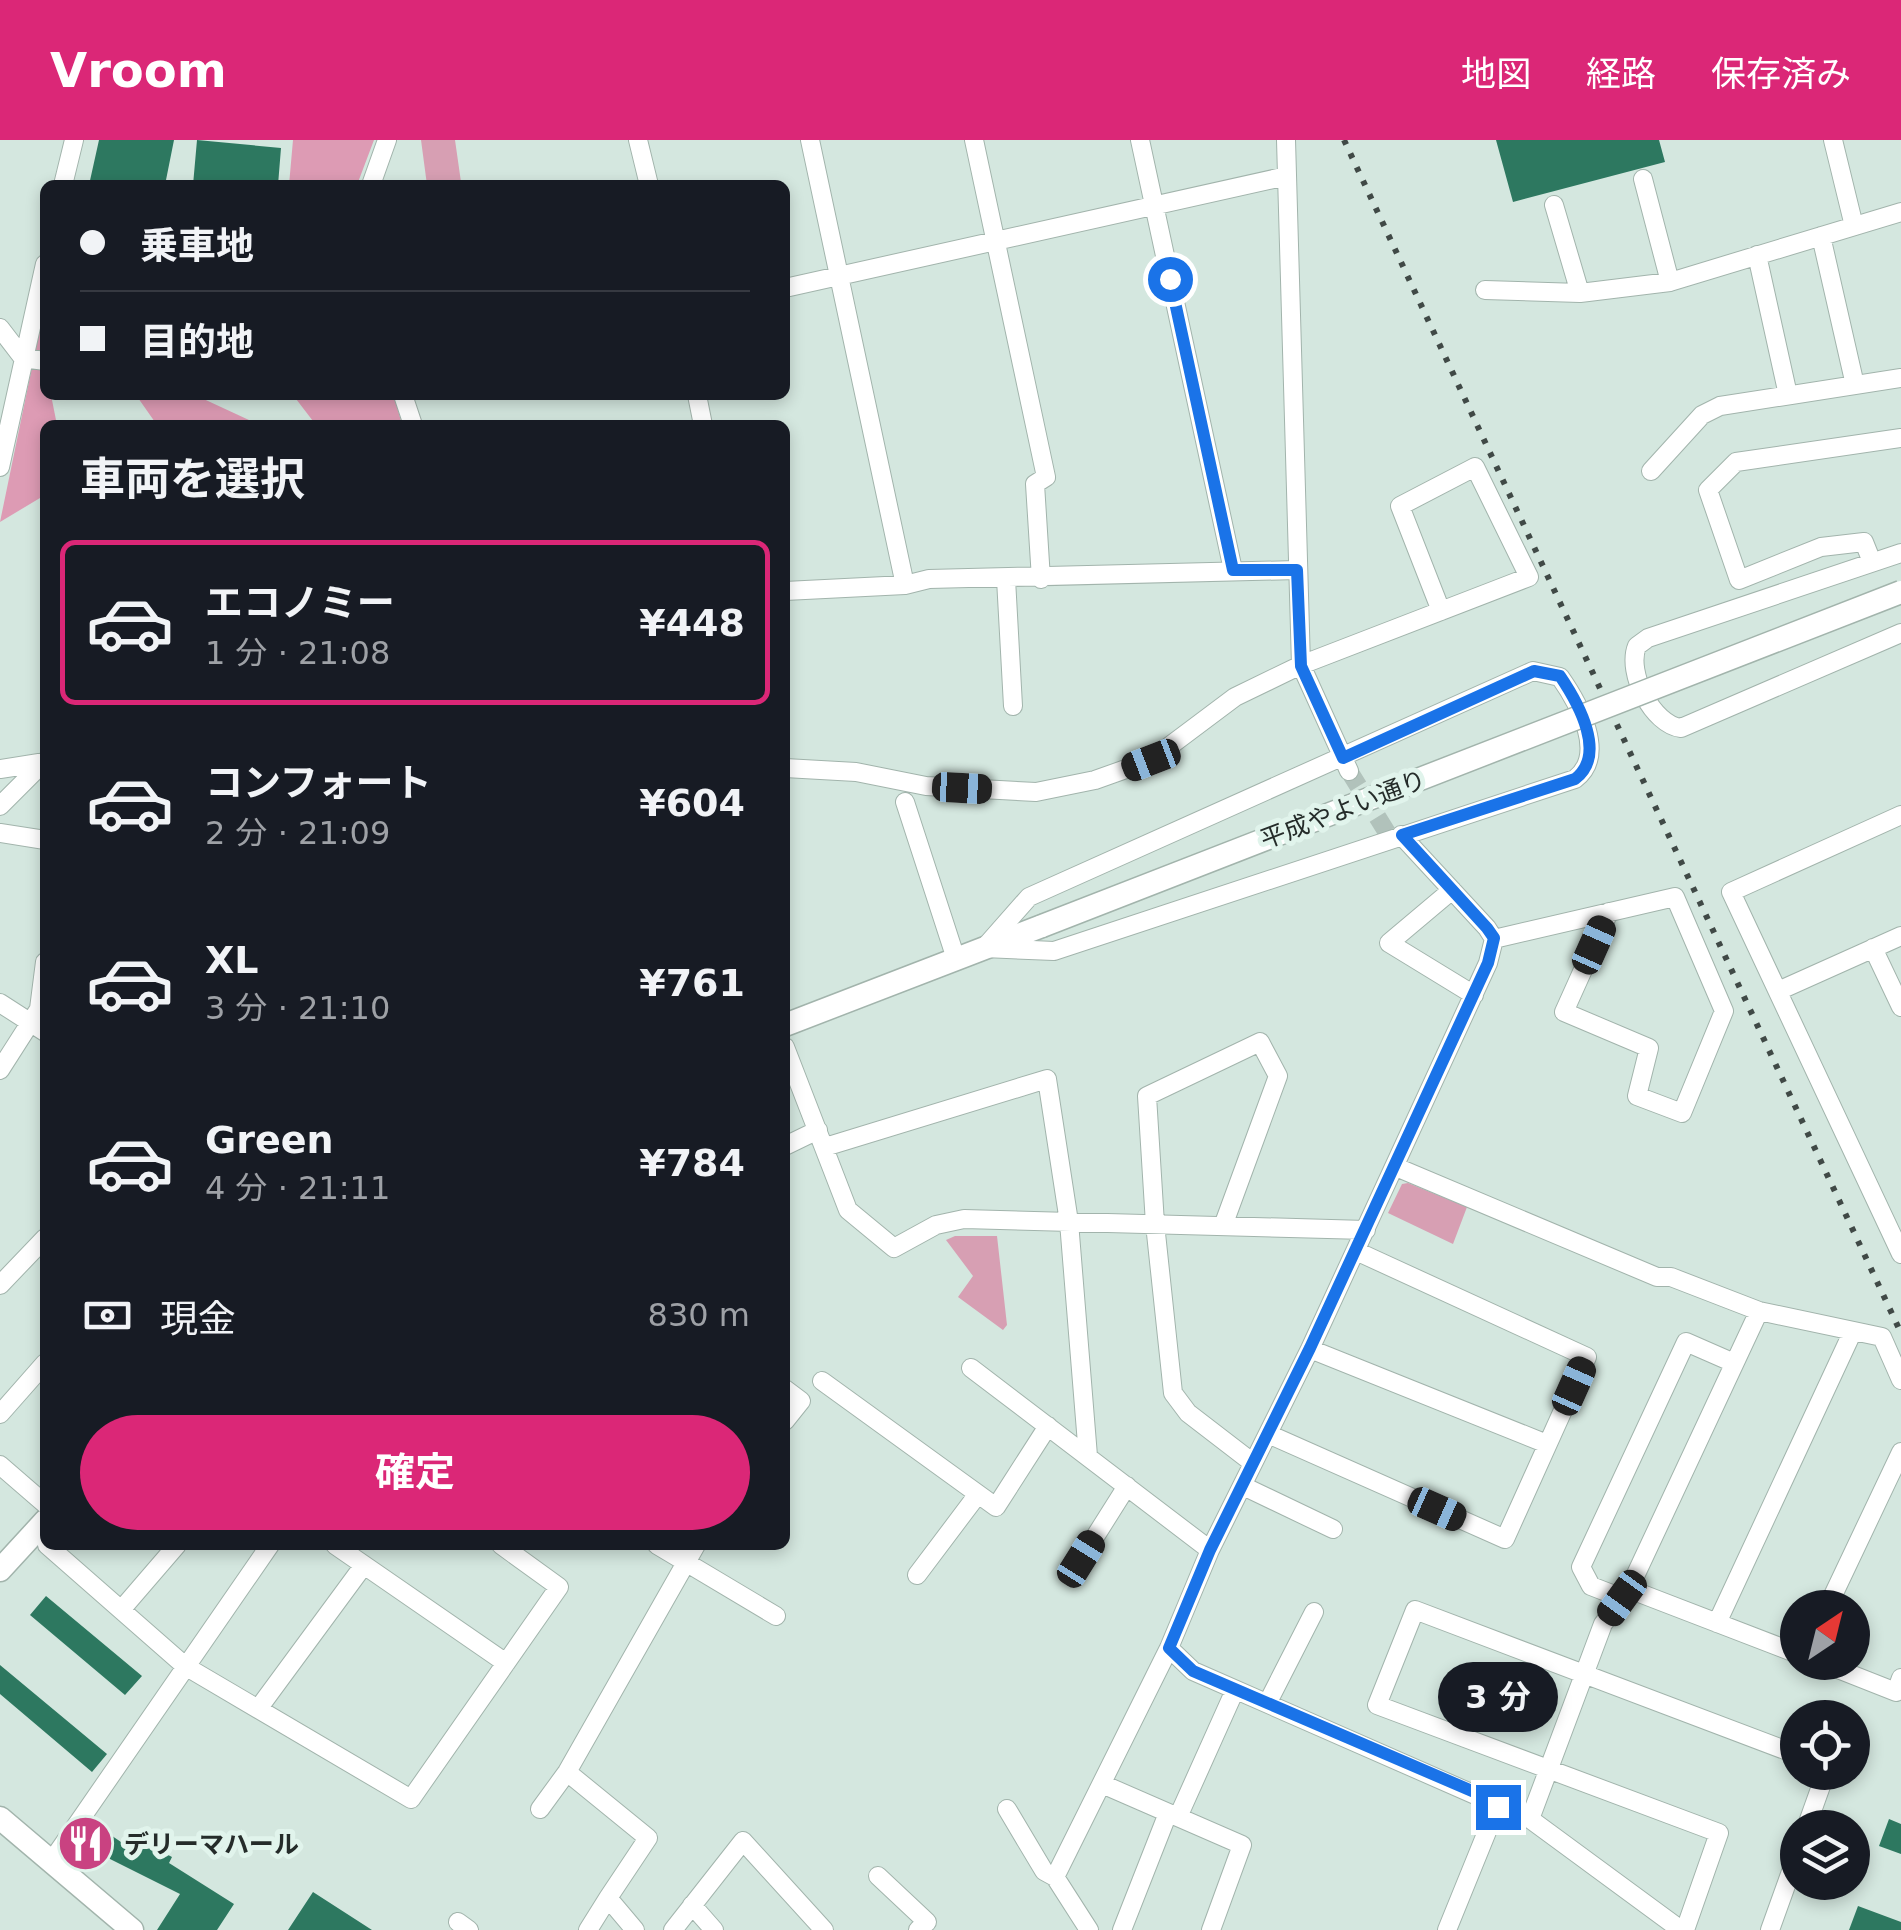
<!DOCTYPE html>
<html lang="ja">
<head>
<meta charset="utf-8">
<style>
  body { margin:0; font-family:"DejaVu Sans","Noto Sans JP",sans-serif; background:#20242c; color:#f1f3f6; height:100vh; display:flex; flex-direction:column; font-size:38px; white-space:nowrap }
  * { box-sizing:border-box; margin:0 }
  p { font-size:32px; color:#9ea1a6 }
  .icon { flex:none; width:55px; height:55px; fill:none; stroke:currentColor; stroke-width:2; stroke-linecap:round; stroke-linejoin:round }
  .map { position:relative; flex:1; overflow:hidden }
  .panel { position:absolute; left:40px; top:280px; width:750px; height:1130px; display:flex; flex-direction:column; background:#171b24; border-radius:15px; box-shadow:0 5px 15px #0003 }
  .panel>* { flex:none }
  .top-card { position:absolute; left:40px; top:40px; width:750px; height:220px; border-radius:15px; box-shadow:0 5px 15px #0003; display:grid; align-content:center; height:220px; padding:0 40px; background:#171b24 }
  .needle { width:65px; rotate:35deg }
  .buttons { position:absolute; left:1780px; top:1450px; display:grid; gap:20px }
  .buttons a { display:grid; place-items:center; width:90px; height:90px; border-radius:50%; background:#171b24; box-shadow:0 5px 15px #0003; font-size:50px }
  .end { position:absolute; width:45px; height:45px; margin:-22px; border:12px solid #1a73e8; background:#fff; box-shadow:0 0 0 5px #fff }
  .from { border-radius:50% }
  .bubble { position:absolute; height:70px; border-radius:35px; background:#171b24; box-shadow:0 5px 15px #0003; font-size:32px; font-weight:700; line-height:70px; text-align:center }
  .car { position:absolute; width:30px; height:60px; margin:-30px -15px; border-radius:12px; box-shadow:0 0 8px 2px #0007; background:linear-gradient(#222 24%,#8ab4d8 0 40%,#222 0 76%,#8ab4d8 0 86%,#222 0) }
  .top-card b { display:flex; align-items:center; gap:35px; height:95px; font-size:38px }
  .top-card b+b { border-top:2px solid #363941 }
  .top-card i { width:25px; height:25px; background:#f1f3f6 }
  ul { padding:0; list-style:none }
  li { display:flex; align-items:center; gap:30px; height:165px; margin:0 20px 15px; padding:0 20px; border:5px solid transparent; border-radius:15px }
  li div { flex:1 }
  li b { display:block; font-size:38px }
  li em { font-style:normal; font-weight:700 }
  li.selected { border-color:#db2777 }
  li>.icon { width:90px; height:90px; stroke-width:1.5 }
  h2 { padding:0 40px; font-size:45px; line-height:120px }
  .pay { display:flex; align-items:center; gap:25px; height:110px; padding:0 40px; font-size:38px }
  .pay p { margin-inline-start:auto }
  .cta { display:flex; gap:20px; margin-top:auto; padding:20px 40px }
  .cta a { flex:1; height:115px; border-radius:60px; background:#db2777; color:#fff; font-size:40px; font-weight:700; line-height:115px; text-align:center }
  header { display:flex; align-items:center; gap:60px; box-sizing:border-box; height:140px; padding:0 50px; background:#db2777; color:#fff }
  header strong { font-size:48px }
  nav { display:flex; gap:55px; margin-inline-start:auto; font-size:35px }
  .map>svg:first-child { display:block }
  .green { fill:#d79fb3 }
  .forest { fill:#dd9bb4 }
  .building { fill:#2d7860 }
  .lines { fill:none; stroke-linecap:round; stroke-linejoin:round }
  .minor-tunnel { stroke:#b1c2bb; stroke-width:18; stroke-dasharray:18 9; stroke-linecap:butt }
  .minor-casing { stroke:#a2b4ac; stroke-width:20 }
  .tertiary-casing { stroke:#a2b4ac; stroke-width:25 }
  .minor { stroke:#fff; stroke-width:18 }
  .tertiary { stroke:#fff; stroke-width:22 }
  .rail { stroke:#404946; stroke-width:6; stroke-dasharray:5 10; stroke-linecap:butt }
  .tertiary-bridge-casing { stroke:#a2b4ac; stroke-width:25; stroke-linecap:butt }
  .tertiary-bridge { stroke:#fff; stroke-width:22 }
  .route { stroke:#1a73e8; stroke-width:12 }
  .labels { text-anchor:middle; stroke-width:10; stroke-linejoin:round; paint-order:stroke }
  .street-label { font-size:25px; fill:#252c2a; stroke:#e1f4ec }
  .poi-label { font-size:25px; font-weight:bold; fill:#252c2a; stroke:#e1f4ec; text-anchor:start }
</style>
</head>
<body>
<header>
<strong>Vroom</strong>
<nav><a>地図</a><a>経路</a><a>保存済み</a></nav>
</header>
<div class="map">
<svg width="1901" height="1790" viewBox="0 0 1901 1790">
  <rect width="100%" height="100%" fill="#d4e7df"/>
  <path class="green" d="M 421,0 L 455,0 L 461,42 L 427,45 Z
    M 1408,1043 L 1467,1067 L 1453,1104 L 1388,1073 L 1402,1044 Z
    M 955,1096 L 997,1096 L 1007,1185 L 1003,1190 L 958,1157 L 973,1136 L 946,1100 Z"/>
  <path class="forest" d="M 293,0 L 374,0 L 357,45 L 289,45 Z
    M 45,164 L 45,255 L 51,255 L 57,285 L 45,285 L 45,355 L 0,382 Z
    M 136,255 L 195,255 L 260,285 L 157,285 Z
    M 293,255 L 394,255 L 402,285 L 316,285 Z"/>
  <path class="building" d="M 99,0 L 174,0 L 165,45 L 89,45 Z
    M 197,0 L 281,8 L 278,45 L 193,45 Z
    M 1496,0 L 1659,0 L 1665,22 L 1513,62 Z
    M 46,1456 L 142,1536 L 125,1555 L 30,1475 Z
    M 0,1525 L 107,1614 L 92,1632 L 0,1554 Z
    M 1889,1679 L 1901,1684 L 1901,1714 L 1879,1706 Z
    M 93,1683 L 121,1702 L 126,1693 L 172,1717 L 169,1723 L 234,1764 L 217,1790 L 157,1790 L 180,1754 L 104,1716 L 96,1728 L 73,1712 Z
    M 313,1752 L 372,1790 L 288,1790 Z
    M 1858,1766 L 1901,1782 L 1901,1790 L 1849,1790 Z"/>
  <g class="lines">
    <path class="minor-tunnel" d="M 1349,631 L 1391,699"/>
    <defs>
      <path id="minor" d="M 638,0 L 649,45
        M 810,0 L 905,445
        M 974,0 L 1046,337 L 1035,344 L 1041,439
        M 1140,0 L 1233,430
        M 1286,0 L 1301,525 L 1349,631
        M 1833,0 L 1854,86
        M 1643,39 L 1670,142
        M 63,45 L 74,0
        M 371,45 L 387,0
        M 1554,65 L 1580,153
        M 1821,96 L 1855,245
        M 1757,115 L 1788,255
        M 785,148 L 1287,36
        M 1485,150 L 1580,153 L 1670,142 L 1901,72
        M 0,188 L 23,218 L 45,221
        M 403,255 L 413,285
        M 697,255 L 703,285
        M 0,327 L 45,124
        M 1651,331 L 1702,275 L 1720,266 L 1901,238
        M 1901,413 L 1648,498 L 1637,506 C 1626,533 1653,585 1681,588 L 1901,493
        M 1872,422 L 1864,402 L 1821,407 L 1739,440 L 1708,350 L 1736,322 L 1901,298
        M 1006,439 L 1013,566
        M 785,451 L 905,445 L 929,439 L 1297,430
        M 1533,531 L 1560,537 C 1579,564 1607,615 1575,639 L 1054,811 L 984,808 L 1029,757 Z
        M 785,628 L 856,632 L 926,646 L 1036,652 L 1095,640 L 1151,620 L 1235,557 L 1301,525 L 1529,437 L 1475,327 L 1400,366 L 1441,471
        M 0,629 L 39,623
        M 905,662 L 956,819
        M 0,666 L 45,621
        M 1901,675 L 1731,752 L 1901,1114
        M 0,693 L 45,700
        M 1452,750 L 1389,803 L 1474,855
        M 1494,799 L 1675,757 L 1724,871 L 1682,973 L 1637,956 L 1649,908 L 1564,872 L 1609,772
        M 1873,808 L 1901,867
        M 1778,851 L 1901,796
        M 0,863 L 45,892
        M 785,907 L 848,1070 L 894,1108 L 936,1085 L 964,1079 L 1366,1090
        M 0,930 L 39,869 L 45,822
        M 785,1006 L 818,990
        M 825,1007 L 1047,939 L 1069,1082 L 1088,1316
        M 1396,1027 L 1657,1137 L 1671,1137 L 1759,1171 L 1882,1197 L 1901,1240
        M 1223,1086 L 1278,936 L 1260,902 L 1147,956 L 1155,1084 L 1173,1253 L 1188,1273 L 1253,1323
        M 0,1145 L 45,1098
        M 1310,1209 L 1547,1304
        M 971,1228 L 1210,1410
        M 822,1241 L 996,1367 L 1048,1286
        M 785,1249 L 801,1261 L 785,1281
        M 0,1274 L 45,1223
        M 1268,1294 L 1505,1399 L 1587,1217 L 1356,1111
        M 0,1325 L 45,1364
        M 1243,1346 L 1333,1389
        M 47,1405 L 185,1526 L 411,1659 L 559,1447 L 501,1405
        M 335,1405 L 506,1523
        M 657,1405 L 776,1476
        M 1081,1419 L 1127,1346
        M 917,1435 L 978,1354
        M 1629,1449 L 1798,1514
        M 1622,1458 L 1591,1446 L 1581,1427 L 1686,1202 L 1734,1223
        M 1827,1468 L 1901,1312
        M 121,1470 L 177,1405
        M 1717,1483 L 1852,1193
        M 1169,1508 L 1193,1531 L 1530,1679 L 1681,1790
        M 1820,1522 L 1896,1552 L 1901,1538
        M 1268,1562 L 1314,1472
        M 258,1569 L 364,1425
        M 567,1632 L 648,1698 L 608,1758 L 635,1790
        M 1102,1644 L 1242,1705 L 1211,1790
        M 540,1669 L 567,1632 L 696,1405
        M 1007,1669 L 1044,1731 L 1055,1737 L 1089,1790
        M 1178,1677 L 1235,1550
        M 1530,1679 L 1603,1484 L 1629,1449 L 1759,1171
        M 1806,1688 L 1826,1632
        M 51,1722 L 270,1405
        M 878,1736 L 927,1782 L 918,1790
        M 1055,1737 L 1169,1508 L 1210,1410 L 1310,1209 L 1488,823 L 1494,799 L 1487,788 L 1401,695
        M 692,1765 L 714,1790
        M 458,1782 L 469,1790
        M 588,1790 L 608,1758
        M 673,1790 L 743,1701 L 824,1790
        M 1122,1790 L 1168,1673
        M 1447,1790 L 1497,1667
        M 1685,1790 L 1719,1693 L 1377,1565 L 1415,1470 L 1798,1615
        M 1770,1790 L 1798,1712"/>
      <path id="tertiary" d="M 785,885 L 1042,786
        M 0,1430 L 45,1381
        M 0,1678 L 132,1790"/>
    </defs>
    <use href="#minor" class="minor-casing"/>
    <use href="#tertiary" class="tertiary-casing"/>
    <use href="#minor" class="minor"/>
    <use href="#tertiary" class="tertiary"/>
    <path class="rail" d="M 1344,0 L 1901,1193"/>
    <defs>
      <path id="tertiary-bridge" d="M 1042,786 L 1901,452"/>
    </defs>
    <use href="#tertiary-bridge" class="tertiary-bridge-casing"/>
    <use href="#tertiary-bridge" class="tertiary-bridge"/>
  </g>
  <g class="lines">
    <path class="route" d="M 1170,139 L 1233,430 L 1297,430 L 1301,526 L 1343,618 L 1534,531 L 1560,536 C 1579,564 1607,615 1575,639 L 1402,695 L 1487,788 L 1494,798 L 1488,823 L 1310,1208 L 1210,1410 L 1169,1508 L 1193,1531 L 1479,1654 L 1498,1667"/>
  </g>
  <defs>
    <symbol id="restaurant-disc" viewBox="-11 -11 22 22"><circle r="9.5" fill="#c94281" stroke="#e1f4ec"/><path d="M-5-6h1v4h1v-4h1v4h1v-4h1v5L-1.5 .5V6h-2V.5L-5-1ZM5-6V6H3V1.5H1.5Q1.5-4 5-6Z" fill="#fff"/></symbol>
  </defs>
  <g fill-rule="evenodd">
    <use href="#restaurant-disc" x="54" y="1672" width="63" height="63"/>
  </g>
  <g class="labels">
    <g class="street-label">
      <text transform="translate(1343 669) rotate(-21)" y="9">平成やよい通り</text>
    </g>
    <g class="poi-label">
      <text x="124" y="1713">デリーマハール</text>
    </g>
  </g>
</svg>
<div class="buttons">
<a><svg class="needle" viewBox="-14 -14 28 28"><path d="M0-13l5 13h-10z" fill="#e53935"/><path d="M0 13l5-13h-10z" fill="#9ea1a6"/></svg></a>
<a><svg class="icon" aria-label="locate" viewBox="0 0 24 24"><circle cx="12" cy="12" r="6"/><path d="M12 2v4M12 18v4M2 12h4M18 12h4"/></svg></a>
<a><svg class="icon" aria-label="layers" viewBox="0 0 24 24"><path d="M12 4l9 5-9 5-9-5zM3 14l9 5 9-5"/></svg></a>
</div>
<i class="end from" style="left:1170px;top:139px"></i>
<i class="end" style="left:1498px;top:1667px"></i>
<div class="bubble" style="left:1438px;top:1522px;width:120px">3 分</div>
<i class="car" style="left:1151px;top:620px;rotate:249deg"></i>
<i class="car" style="left:962px;top:648px;rotate:93deg"></i>
<i class="car" style="left:1594px;top:805px;rotate:24deg"></i>
<i class="car" style="left:1574px;top:1246px;rotate:24deg"></i>
<i class="car" style="left:1437px;top:1369px;rotate:114deg"></i>
<i class="car" style="left:1081px;top:1419px;rotate:32deg"></i>
<i class="car" style="left:1622px;top:1458px;rotate:216deg"></i>
<div class="top-card">
<b><i class="from"></i>乗車地</b>
<b><i></i>目的地</b>
</div>
<section class="panel">
<h2>車両を選択</h2>
<ul>
<li class="selected"><svg class="icon" aria-label="car" viewBox="0 0 24 24"><path d="M5 17H2v-5l4-1 3-4h7l3 4 3 1v5h-3M9 17h6M6 11h13"/><circle cx="7" cy="17" r="2"/><circle cx="17" cy="17" r="2"/></svg><div><b>エコノミー</b><p>1 分 · 21:08</p></div><em>¥448</em></li>
<li><svg class="icon" aria-label="car" viewBox="0 0 24 24"><path d="M5 17H2v-5l4-1 3-4h7l3 4 3 1v5h-3M9 17h6M6 11h13"/><circle cx="7" cy="17" r="2"/><circle cx="17" cy="17" r="2"/></svg><div><b>コンフォート</b><p>2 分 · 21:09</p></div><em>¥604</em></li>
<li><svg class="icon" aria-label="car" viewBox="0 0 24 24"><path d="M5 17H2v-5l4-1 3-4h7l3 4 3 1v5h-3M9 17h6M6 11h13"/><circle cx="7" cy="17" r="2"/><circle cx="17" cy="17" r="2"/></svg><div><b>XL</b><p>3 分 · 21:10</p></div><em>¥761</em></li>
<li><svg class="icon" aria-label="car" viewBox="0 0 24 24"><path d="M5 17H2v-5l4-1 3-4h7l3 4 3 1v5h-3M9 17h6M6 11h13"/><circle cx="7" cy="17" r="2"/><circle cx="17" cy="17" r="2"/></svg><div><b>Green</b><p>4 分 · 21:11</p></div><em>¥784</em></li>
</ul>
<div class="pay"><svg class="icon" aria-label="cash" viewBox="0 0 24 24"><path d="M3 7h18v10H3z"/><circle cx="12" cy="12" r="2"/></svg>現金<p>830 m</p></div>
<div class="cta"><a>確定</a></div>
</section>
</div>
</body>
</html>
